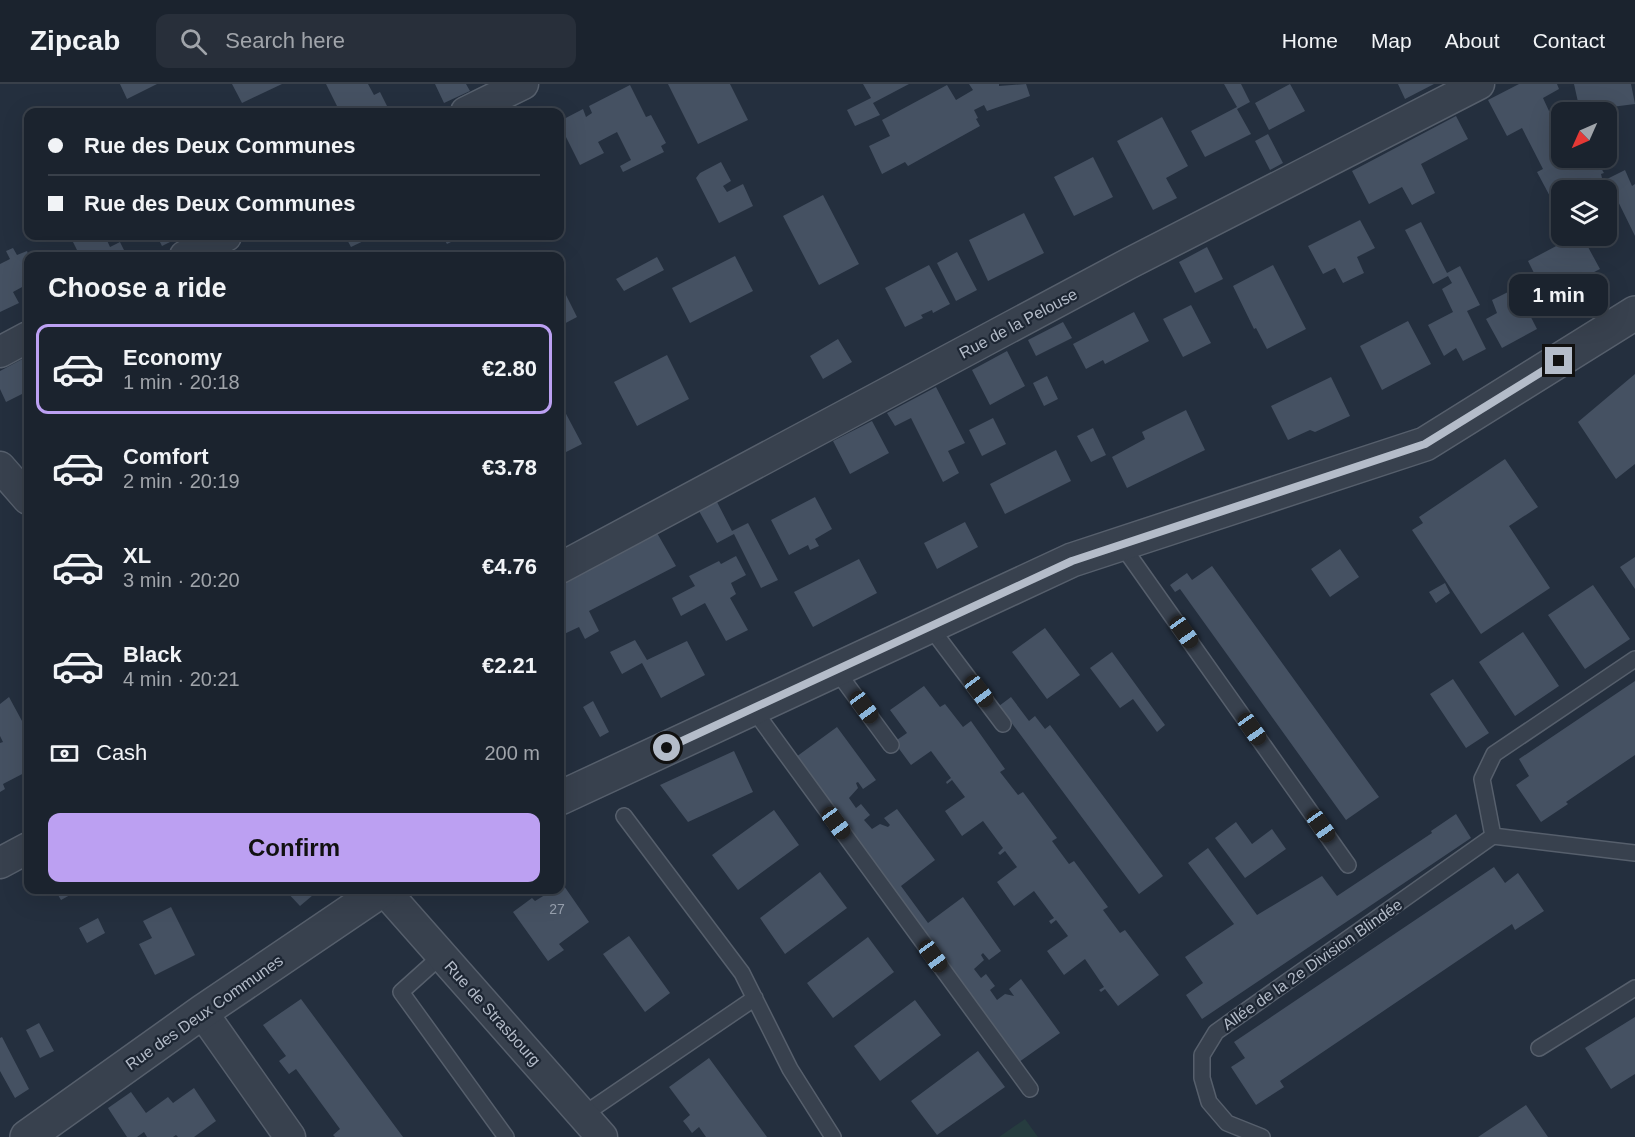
<!DOCTYPE html>
<html lang="en">
<head>
<meta charset="utf-8">
<style>
  body { margin:0; font-family:Arial,sans-serif; background:#282f3a; color:#f1f3f6; height:100vh; display:flex; flex-direction:column; font-size:22px; white-space:nowrap }
  * { box-sizing:border-box; margin:0 }
  p { font-size:20px; color:#a0a4aa }
  .icon { flex:none; width:33px; height:33px; fill:none; stroke:currentColor; stroke-width:2; stroke-linecap:round; stroke-linejoin:round }
  .map { position:relative; flex:1; overflow:hidden }
  .details { position:absolute; left:24px; top:168px; width:540px; height:642px; display:flex; flex-direction:column; background:#1b232e; border-radius:12px; box-shadow:0 6px 24px #0002,0 0 0 2px #39404a }
  .details>* { flex:none }
  .guide { position:absolute; left:24px; top:24px; width:540px; height:132px; border-radius:12px; box-shadow:0 6px 24px #0002,0 0 0 2px #39404a; display:grid; align-content:center; height:132px; padding:0 24px; background:#1b232e }
  .needle { width:39px; rotate:225deg }
  .tools { position:absolute; left:1551px; top:18px; display:grid; gap:12px }
  .tools a { display:grid; place-items:center; width:66px; height:66px; border-radius:12px; background:#1b232e; box-shadow:0 6px 24px #0002,0 0 0 2px #39404a; font-size:30px }
  .end { position:absolute; width:27px; height:27px; margin:-14px; border:8px solid #b4bcc9; background:#111; box-shadow:0 0 0 3px #111 }
  .from { border-radius:50% }
  .bubble { position:absolute; height:42px; border-radius:12px; background:#1b232e; box-shadow:0 6px 24px #0002,0 0 0 2px #39404a; font-size:20px; font-weight:600; line-height:42px; text-align:center }
  .car { position:absolute; width:18px; height:36px; margin:-18px -9px; border-radius:8px; box-shadow:0 0 4px 2px #0007; background:linear-gradient(#222 24%,#8ab4d8 0 40%,#222 0 76%,#8ab4d8 0 86%,#222 0) }
  .guide b { display:flex; align-items:center; gap:21px; height:57px; font-size:22px }
  .guide b+b { border-top:2px solid #39404a }
  .guide i { width:15px; height:15px; background:#f1f3f6 }
  ul { padding:0; list-style:none }
  li { display:flex; align-items:center; gap:18px; height:90px; margin:0 12px 9px; padding:0 12px; border:3px solid transparent; border-radius:12px }
  li div { flex:1 }
  li b { display:block; font-size:22px }
  li em { font-style:normal; font-weight:600 }
  li.selected { border-color:#bca0f2 }
  li>.icon { width:54px; height:54px; stroke-width:1.5 }
  h2 { padding:0 24px; font-size:27px; line-height:72px }
  .pay { display:flex; align-items:center; gap:15px; height:66px; padding:0 24px; font-size:22px }
  .pay p { margin-inline-start:auto }
  .primary-button { display:flex; gap:12px; margin-top:auto; padding:12px 24px }
  .primary-button a { flex:1; height:69px; border-radius:12px; background:#bca0f2; color:#111; font-size:24px; font-weight:600; line-height:69px; text-align:center }
  header { display:flex; align-items:center; gap:36px; box-sizing:border-box; height:84px; padding:0 30px; background:#1b232e; border-bottom:2px solid #39404a }
  header strong { font-size:28px }
  nav { display:flex; gap:33px; margin-inline-start:auto; font-size:21px }
  .search { width:420px; height:54px; background:#282f3a; display:flex; align-items:center; gap:15px; box-sizing:border-box; padding:0 21px; border-radius:12px; color:#a0a4aa; font-size:22px }
  .map>svg:first-child { display:block }
  .green { fill:#263c3f }
  .building { fill:#455162 }
  .lines { fill:none; stroke-linecap:round; stroke-linejoin:round }
  .service-casing { stroke:#565f6c; stroke-width:18 }
  .minor-casing { stroke:#565f6c; stroke-width:33 }
  .tertiary-casing { stroke:#565f6c; stroke-width:36 }
  .service { stroke:#38414e; stroke-width:15 }
  .minor { stroke:#38414e; stroke-width:30 }
  .tertiary { stroke:#38414e; stroke-width:33 }
  .route { stroke:#b4bcc9; stroke-width:8 }
  .labels { text-anchor:middle; stroke-width:4.5; stroke-linejoin:round; paint-order:stroke }
  .number-label { font-size:14px; fill:#98a1af }
  .street-label { font-size:16px; fill:#b4bcc9; stroke:#1d2633 }
</style>
</head>
<body>
<header>
<strong>Zipcab</strong>
<div class="search"><svg class="icon" aria-label="search" viewBox="0 0 24 24"><circle cx="10" cy="10" r="6"/><path d="M15 15l6 6"/></svg>Search here</div>
<nav><a>Home</a><a>Map</a><a>About</a><a>Contact</a></nav>
</header>
<div class="map">
<svg width="1635" height="1053" viewBox="0 0 1635 1053">
  <rect width="100%" height="100%" fill="#242f3e"/>
  <path class="green" d="M 1025,1035 L 1038,1053 L 999,1053 Z"/>
  <path class="building" d="M 120,0 L 157,0 L 127,15 Z
    M 232,0 L 282,0 L 242,19 Z
    M 326,0 L 368,0 L 374,11 L 380,8 L 390,28 L 340,28 Z
    M 435,0 L 466,0 L 470,7 L 444,19 Z
    M 668,0 L 730,0 L 748,36 L 698,60 Z
    M 863,0 L 909,0 L 873,19 L 880,31 L 855,42 L 847,26 L 871,14 Z
    M 969,0 L 999,0 L 999,2 L 1026,0 L 1030,12 L 987,27 L 984,21 L 974,26 L 978,34 L 976,35 L 980,42 L 908,82 L 905,78 L 882,90 L 869,62 L 890,52 L 882,36 L 947,1 L 956,16 L 973,6 Z
    M 1224,0 L 1241,0 L 1250,18 L 1237,25 L 1251,50 L 1205,73 L 1191,47 L 1237,23 Z
    M 1290,0 L 1305,27 L 1269,46 L 1255,19 Z
    M 1398,0 L 1434,0 L 1405,15 Z
    M 1519,0 L 1557,0 L 1559,5 L 1543,14 L 1549,27 L 1557,24 L 1562,34 L 1562,74 L 1595,74 L 1604,89 L 1601,90 L 1602,94 L 1594,98 L 1598,106 L 1579,106 L 1578,105 L 1562,106 L 1562,114 L 1553,118 L 1537,88 L 1543,85 L 1522,44 L 1507,52 L 1488,16 Z
    M 1574,0 L 1631,0 L 1635,20 L 1580,27 Z
    M 630,1 L 646,33 L 651,31 L 666,59 L 661,62 L 664,68 L 623,88 L 620,82 L 631,76 L 617,48 L 598,58 L 604,69 L 580,81 L 560,41 L 560,37 L 583,25 L 586,33 L 592,29 L 589,22 Z
    M 1456,32 L 1468,55 L 1421,80 L 1435,109 L 1412,121 L 1402,103 L 1369,120 L 1352,87 Z
    M 1162,33 L 1188,82 L 1166,94 L 1177,114 L 1153,126 L 1117,57 Z
    M 1268,50 L 1283,79 L 1270,86 L 1255,57 Z
    M 1093,73 L 1113,113 L 1074,132 L 1054,93 Z
    M 721,78 L 731,97 L 723,102 L 727,108 L 743,100 L 753,122 L 719,139 L 696,94 L 700,89 Z
    M 1625,86 L 1632,102 L 1635,100 L 1635,152 L 1607,95 Z
    M 823,111 L 859,180 L 819,201 L 783,132 Z
    M 1024,129 L 1044,169 L 988,197 L 969,156 Z
    M 1360,136 L 1375,164 L 1357,173 L 1364,189 L 1343,199 L 1335,184 L 1323,190 L 1308,162 Z
    M 1421,138 L 1447,189 L 1460,182 L 1480,221 L 1467,227 L 1486,265 L 1463,277 L 1456,264 L 1444,272 L 1428,241 L 1453,228 L 1442,205 L 1452,199 L 1448,192 L 1433,200 L 1405,146 Z
    M 70,152 L 105,152 L 110,163 L 120,158 L 127,172 L 74,172 L 79,170 Z
    M 157,152 L 182,152 L 162,162 Z
    M 345,152 L 374,152 L 351,163 Z
    M 442,152 L 463,152 L 447,160 Z
    M 1575,152 L 1582,152 L 1600,185 L 1546,213 L 1528,177 Z
    M 1207,163 L 1223,195 L 1195,209 L 1179,178 Z
    M 13,164 L 17,171 L 27,167 L 29,172 L 28,211 L 24,202 L 13,208 L 19,219 L 0,228 L 0,180 L 10,175 L 6,167 Z
    M 957,168 L 977,206 L 956,217 L 937,179 Z
    M 735,172 L 753,207 L 690,239 L 672,204 Z
    M 657,173 L 664,186 L 624,207 L 616,195 Z
    M 929,181 L 950,220 L 933,229 L 932,226 L 921,231 L 923,234 L 905,243 L 885,204 Z
    M 1273,181 L 1306,245 L 1267,265 L 1256,244 L 1254,245 L 1233,202 Z
    M 1516,204 L 1537,245 L 1502,264 L 1486,235 L 1497,229 L 1492,216 Z
    M 564,207 L 577,233 L 560,242 L 560,209 Z
    M 1191,221 L 1211,259 L 1183,273 L 1163,235 Z
    M 1134,228 L 1149,257 L 1105,280 L 1103,276 L 1086,285 L 1073,260 Z
    M 1408,237 L 1431,280 L 1382,306 L 1360,262 Z
    M 1063,238 L 1072,254 L 1036,272 L 1028,256 Z
    M 838,255 L 852,278 L 823,295 L 810,272 Z
    M 1007,267 L 1025,302 L 990,321 L 972,286 Z
    M 667,271 L 689,315 L 637,342 L 614,298 Z
    M 28,272 L 28,307 L 6,318 L 0,305 L 0,287 Z
    M 1635,290 L 1635,380 L 1616,395 L 1578,338 Z
    M 1047,292 L 1058,315 L 1044,322 L 1033,299 Z
    M 1331,293 L 1350,332 L 1315,348 L 1310,346 L 1288,356 L 1271,322 Z
    M 936,303 L 965,359 L 948,367 L 959,389 L 943,398 L 911,334 L 895,342 L 887,329 Z
    M 564,326 L 582,360 L 560,371 L 560,328 Z
    M 1186,326 L 1205,366 L 1127,404 L 1112,373 L 1145,355 L 1142,348 Z
    M 993,334 L 1006,360 L 982,372 L 969,346 Z
    M 872,337 L 889,369 L 850,390 L 833,357 Z
    M 1093,344 L 1106,371 L 1091,378 L 1077,352 Z
    M 1056,366 L 1071,397 L 1005,430 L 990,400 Z
    M 1505,375 L 1538,423 L 1509,442 L 1550,504 L 1481,550 L 1412,446 L 1423,439 L 1419,433 Z
    M 815,413 L 832,445 L 815,455 L 819,462 L 810,466 L 808,461 L 789,471 L 771,436 Z
    M 717,418 L 732,447 L 748,439 L 778,496 L 761,504 L 734,450 L 717,459 L 699,427 Z
    M 965,438 L 978,463 L 937,485 L 924,459 Z
    M 657,449 L 676,482 L 589,527 L 599,547 L 585,555 L 579,543 L 562,551 L 560,545 L 560,499 Z
    M 1340,465 L 1359,493 L 1330,513 L 1311,485 Z
    M 736,472 L 746,491 L 731,499 L 736,510 L 730,514 L 748,546 L 726,557 L 705,519 L 681,532 L 672,514 L 695,502 L 689,492 L 719,477 L 721,480 Z
    M 1635,473 L 1635,505 L 1620,483 Z
    M 859,475 L 877,509 L 813,543 L 794,508 Z
    M 1212,482 L 1379,713 L 1346,736 L 1180,505 L 1175,508 L 1170,501 L 1187,489 L 1192,496 Z
    M 1445,499 L 1450,509 L 1436,519 L 1429,508 Z
    M 1593,501 L 1630,555 L 1585,585 L 1548,531 Z
    M 1045,544 L 1080,591 L 1047,615 L 1012,568 Z
    M 1523,548 L 1559,602 L 1515,632 L 1479,578 Z
    M 635,556 L 647,576 L 687,557 L 705,591 L 661,614 L 642,579 L 622,590 L 610,568 Z
    M 1112,568 L 1165,641 L 1157,648 L 1133,615 L 1120,624 L 1090,584 Z
    M 1453,595 L 1489,649 L 1466,664 L 1430,610 Z
    M 1635,597 L 1635,671 L 1566,718 L 1568,720 L 1541,738 L 1516,701 L 1529,692 L 1519,675 Z
    M 924,602 L 940,623 L 945,620 L 963,643 L 971,637 L 1005,685 L 1000,688 L 1018,711 L 1023,708 L 1057,754 L 1052,757 L 1069,780 L 1074,777 L 1108,823 L 1103,826 L 1120,849 L 1125,846 L 1159,891 L 1118,922 L 1105,905 L 1101,908 L 1099,906 L 1104,903 L 1085,875 L 1064,891 L 1047,867 L 1068,852 L 1056,836 L 1051,840 L 1049,837 L 1054,834 L 1034,807 L 1014,822 L 997,798 L 1017,783 L 1005,767 L 1000,771 L 998,769 L 1003,764 L 983,737 L 962,752 L 945,727 L 965,713 L 952,696 L 947,700 L 946,698 L 951,694 L 931,667 L 911,681 L 894,658 L 907,649 L 890,626 Z
    M 9,613 L 28,648 L 28,653 L 24,656 L 28,663 L 28,687 L 3,700 L 5,705 L 0,708 L 0,659 L 3,658 L 0,652 L 0,620 Z
    M 1011,613 L 1029,637 L 1035,632 L 1045,645 L 1050,641 L 1163,792 L 1139,810 L 999,622 Z
    M 593,617 L 609,648 L 600,653 L 583,623 Z
    M 837,643 L 876,696 L 863,705 L 858,698 L 856,699 L 858,704 L 849,714 L 856,724 L 861,720 L 870,731 L 864,736 L 872,745 L 880,740 L 888,743 L 890,741 L 884,734 L 897,725 L 935,776 L 901,802 L 928,839 L 963,813 L 1001,867 L 989,876 L 983,869 L 981,871 L 984,876 L 974,885 L 981,894 L 986,890 L 995,902 L 990,906 L 997,916 L 1005,910 L 1014,912 L 1009,905 L 1021,895 L 1060,949 L 1019,978 L 796,673 Z
    M 734,667 L 753,708 L 688,738 L 660,701 Z
    M 774,726 L 799,761 L 738,806 L 712,771 Z
    M 1456,730 L 1471,754 L 1202,935 L 1186,911 L 1203,899 L 1185,873 L 1234,840 L 1188,779 L 1208,764 L 1257,831 L 1322,792 L 1337,812 L 1432,749 L 1431,747 Z
    M 1236,738 L 1252,760 L 1272,745 L 1286,765 L 1245,794 L 1215,754 Z
    M 1494,783 L 1505,799 L 1518,789 L 1544,827 L 1515,846 L 1512,840 L 1280,997 L 1284,1003 L 1256,1021 L 1231,983 L 1245,974 L 1234,958 Z
    M 820,788 L 847,824 L 785,870 L 760,834 Z
    M 562,799 L 589,838 L 559,860 L 564,866 L 548,877 L 513,828 L 532,814 L 535,817 L 553,806 L 560,806 L 560,801 Z
    M 55,806 L 79,806 L 61,816 Z
    M 285,806 L 319,806 L 300,822 Z
    M 171,823 L 195,871 L 155,891 L 139,860 L 152,854 L 143,837 Z
    M 98,834 L 105,849 L 87,859 L 79,844 Z
    M 629,852 L 670,909 L 645,928 L 603,870 Z
    M 868,853 L 894,888 L 833,934 L 807,899 Z
    M 301,915 L 403,1053 L 335,1053 L 333,1051 L 340,1045 L 296,985 L 289,990 L 279,977 L 286,972 L 263,941 Z
    M 915,916 L 941,951 L 880,997 L 854,962 Z
    M 1635,933 L 1635,990 L 1611,1005 L 1585,964 Z
    M 39,939 L 54,967 L 40,974 L 26,946 Z
    M 2,953 L 29,1005 L 15,1014 L 0,987 L 0,954 Z
    M 978,967 L 1005,1003 L 937,1051 L 911,1017 Z
    M 709,974 L 767,1053 L 706,1053 L 699,1043 L 692,1049 L 687,1042 L 683,1037 L 690,1031 L 669,1003 Z
    M 194,1004 L 216,1037 L 194,1053 L 178,1053 L 176,1051 L 173,1053 L 147,1053 L 144,1048 L 137,1053 L 127,1053 L 108,1024 L 131,1008 L 146,1029 L 168,1013 L 173,1019 Z
    M 1526,1021 L 1548,1053 L 1478,1053 Z"/>
  <g class="lines">
    <defs>
      <path id="service" d="M 1121,460 L 1348,781
        M 930,543 L 1003,640
        M 836,586 L 891,661
        M 753,625 L 1030,1005
        M 624,732 L 742,889 L 790,985 L 833,1053
        M 1493,752 L 1482,695 L 1494,670 L 1635,575
        M 441,872 L 401,908 L 506,1053
        M 1539,964 L 1635,904
        M 583,1031 L 755,914
        M 1262,1053 L 1227,1039 L 1209,1018 L 1202,994 L 1202,971 L 1216,948 L 1493,752 L 1635,769"/>
      <path id="minor" d="M 466,28 L 523,0
        M 185,172 L 226,152
        M 0,268 L 28,253
        M 0,383 L 28,415
        M 560,484 L 1128,180 L 1479,0
        M 0,779 L 28,764
        M 384,806 L 602,1053
        M 202,928 L 290,1053"/>
      <path id="tertiary" d="M 560,714 L 1072,476 L 1425,360 L 1635,229
        M 27,1053 L 202,928 L 382,806"/>
    </defs>
    <use href="#service" class="service-casing"/>
    <use href="#minor" class="minor-casing"/>
    <use href="#tertiary" class="tertiary-casing"/>
    <use href="#service" class="service"/>
    <use href="#minor" class="minor"/>
    <use href="#tertiary" class="tertiary"/>
  </g>
  <g class="lines">
    <path class="route" d="M 667,664 L 1072,477 L 1425,360 L 1559,277"/>
  </g>
  <g class="labels">
    <g class="number-label">
      <text x="557" y="830">27</text>
    </g>
    <g class="street-label">
      <text transform="translate(1018 239) rotate(-28)" y="6">Rue de la Pelouse</text>
      <text transform="translate(1312 880) rotate(-35)" y="6">Allée de la 2e Division Blindée</text>
      <text transform="translate(204 928) rotate(-35)" y="6">Rue des Deux Communes</text>
      <text transform="translate(493 929) rotate(48)" y="6">Rue de Strasbourg</text>
    </g>
  </g>
</svg>
<div class="tools">
<a><svg class="needle" viewBox="-14 -14 28 28"><path d="M0-13l5 13h-10z" fill="#e53935"/><path d="M0 13l5-13h-10z" fill="#a0a4aa"/></svg></a>
<a><svg class="icon" aria-label="layers" viewBox="0 0 24 24"><path d="M12 4l9 5-9 5-9-5zM3 14l9 5 9-5"/></svg></a>
</div>
<i class="end from" style="left:667px;top:664px"></i>
<i class="end" style="left:1559px;top:277px"></i>
<div class="bubble" style="left:1509px;top:190px;width:99px">1 min</div>
<i class="car" style="left:1184px;top:548px;rotate:145deg"></i>
<i class="car" style="left:979px;top:607px;rotate:143deg"></i>
<i class="car" style="left:864px;top:623px;rotate:144deg"></i>
<i class="car" style="left:1252px;top:645px;rotate:145deg"></i>
<i class="car" style="left:836px;top:739px;rotate:144deg"></i>
<i class="car" style="left:1321px;top:742px;rotate:145deg"></i>
<i class="car" style="left:933px;top:872px;rotate:144deg"></i>
<div class="guide">
<b><i class="from"></i>Rue des Deux Communes</b>
<b><i></i>Rue des Deux Communes</b>
</div>
<section class="details">
<h2>Choose a ride</h2>
<ul>
<li class="selected"><svg class="icon" aria-label="car" viewBox="0 0 24 24"><path d="M5 17H2v-5l4-1 3-4h7l3 4 3 1v5h-3M9 17h6M6 11h13"/><circle cx="7" cy="17" r="2"/><circle cx="17" cy="17" r="2"/></svg><div><b>Economy</b><p>1 min · 20:18</p></div><em>€2.80</em></li>
<li><svg class="icon" aria-label="car" viewBox="0 0 24 24"><path d="M5 17H2v-5l4-1 3-4h7l3 4 3 1v5h-3M9 17h6M6 11h13"/><circle cx="7" cy="17" r="2"/><circle cx="17" cy="17" r="2"/></svg><div><b>Comfort</b><p>2 min · 20:19</p></div><em>€3.78</em></li>
<li><svg class="icon" aria-label="car" viewBox="0 0 24 24"><path d="M5 17H2v-5l4-1 3-4h7l3 4 3 1v5h-3M9 17h6M6 11h13"/><circle cx="7" cy="17" r="2"/><circle cx="17" cy="17" r="2"/></svg><div><b>XL</b><p>3 min · 20:20</p></div><em>€4.76</em></li>
<li><svg class="icon" aria-label="car" viewBox="0 0 24 24"><path d="M5 17H2v-5l4-1 3-4h7l3 4 3 1v5h-3M9 17h6M6 11h13"/><circle cx="7" cy="17" r="2"/><circle cx="17" cy="17" r="2"/></svg><div><b>Black</b><p>4 min · 20:21</p></div><em>€2.21</em></li>
</ul>
<div class="pay"><svg class="icon" aria-label="cash" viewBox="0 0 24 24"><path d="M3 7h18v10H3z"/><circle cx="12" cy="12" r="2"/></svg>Cash<p>200 m</p></div>
<div class="primary-button"><a>Confirm</a></div>
</section>
</div>
</body>
</html>
